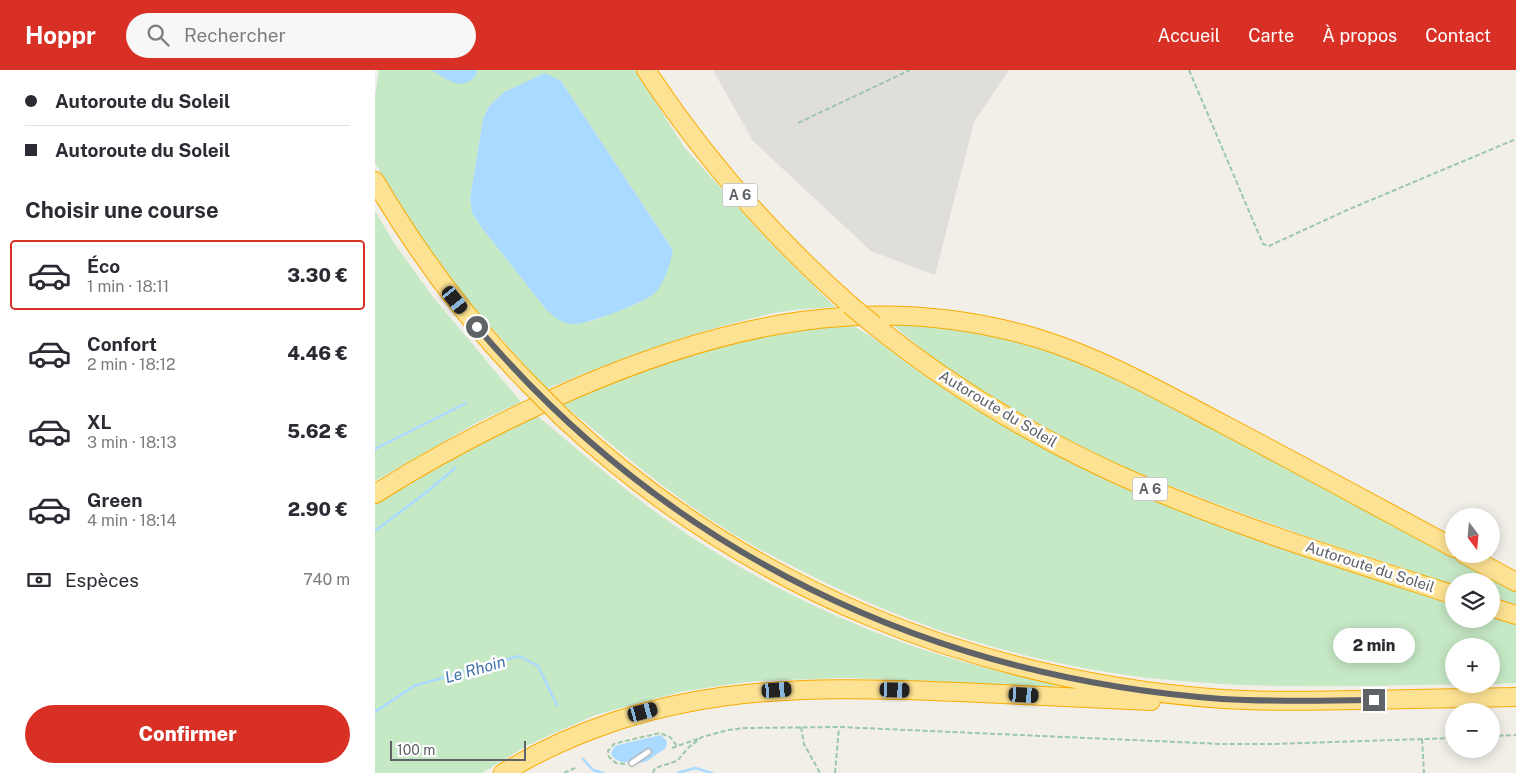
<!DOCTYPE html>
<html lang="fr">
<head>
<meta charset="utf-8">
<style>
  body { margin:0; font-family:"Public Sans",sans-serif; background:#f7f7f7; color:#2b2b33; height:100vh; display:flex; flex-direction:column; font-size:19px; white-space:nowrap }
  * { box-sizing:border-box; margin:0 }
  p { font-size:16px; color:#7c7c81 }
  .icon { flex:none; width:28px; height:28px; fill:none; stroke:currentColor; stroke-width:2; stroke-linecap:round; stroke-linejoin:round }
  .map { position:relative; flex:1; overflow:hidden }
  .panel { display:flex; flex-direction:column; background:#fff; width:375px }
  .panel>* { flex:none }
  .hud { display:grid; align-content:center; height:110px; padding:0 25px; background:#fff }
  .needle { width:32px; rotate:164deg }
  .controls { position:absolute; left:1070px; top:438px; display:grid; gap:10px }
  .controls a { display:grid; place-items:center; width:55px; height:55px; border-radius:50%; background:#fff; box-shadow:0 2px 12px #0003; font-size:25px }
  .scale { position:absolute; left:15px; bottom:12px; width:136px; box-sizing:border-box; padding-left:5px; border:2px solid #5f6368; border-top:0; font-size:14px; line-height:18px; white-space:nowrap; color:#5f6368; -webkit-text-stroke:4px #fff; paint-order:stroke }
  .end { position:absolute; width:22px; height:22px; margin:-11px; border:6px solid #5f6368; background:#fff; box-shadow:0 0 0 2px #fff }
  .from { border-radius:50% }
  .bubble { position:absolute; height:35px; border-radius:18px; background:#fff; box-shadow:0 2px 12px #0003; font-size:16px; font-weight:800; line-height:35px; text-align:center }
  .car { position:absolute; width:15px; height:30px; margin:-15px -8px; border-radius:6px; box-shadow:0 0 4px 1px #0007; background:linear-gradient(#222 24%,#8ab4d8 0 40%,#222 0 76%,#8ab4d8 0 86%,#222 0) }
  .hud b { display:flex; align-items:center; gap:18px; height:48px; font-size:19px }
  .hud b+b { border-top:1px solid #e1e1e2 }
  .hud i { width:12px; height:12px; background:#2b2b33 }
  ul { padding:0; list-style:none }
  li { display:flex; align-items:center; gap:15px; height:70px; margin:0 10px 8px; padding:0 15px; border:2px solid transparent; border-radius:5px }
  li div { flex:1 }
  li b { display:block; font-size:19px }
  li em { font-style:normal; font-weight:800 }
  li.on { border-color:#d93025 }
  li>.icon { width:45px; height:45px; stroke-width:1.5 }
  h2 { padding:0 25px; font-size:22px; line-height:60px }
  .pay { display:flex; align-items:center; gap:12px; height:55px; padding:0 25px; font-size:19px }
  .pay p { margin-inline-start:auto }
  .button { display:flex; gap:10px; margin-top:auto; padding:10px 25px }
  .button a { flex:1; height:58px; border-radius:30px; background:#d93025; color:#fff; font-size:20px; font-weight:800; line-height:58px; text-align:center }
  header { display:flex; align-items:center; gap:30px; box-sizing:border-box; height:70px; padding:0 25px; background:#d93025; color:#fff }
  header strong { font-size:24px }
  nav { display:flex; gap:28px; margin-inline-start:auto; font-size:18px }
  .search { width:350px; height:45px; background:#f7f7f7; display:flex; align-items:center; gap:12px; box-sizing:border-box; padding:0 18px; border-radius:28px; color:#7c7c81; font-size:19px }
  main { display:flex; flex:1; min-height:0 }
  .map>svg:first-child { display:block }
  .industrial { fill:#e0deda }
  .green { fill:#c5e8c5; fill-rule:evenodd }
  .water { fill:#aadaff }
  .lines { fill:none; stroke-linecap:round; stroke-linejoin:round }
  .stream { stroke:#aadaff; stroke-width:2.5 }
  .lane-casing { stroke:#b5b8bc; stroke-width:8 }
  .highway-casing { stroke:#f9ab00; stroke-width:20 }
  .path { stroke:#9cc7a9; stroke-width:2; stroke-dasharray:5 2.5; stroke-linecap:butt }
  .lane { stroke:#fff; stroke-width:5 }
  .highway { stroke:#fde293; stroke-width:18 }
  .highway-bridge-casing { stroke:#f9ab00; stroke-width:20; stroke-linecap:butt }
  .highway-bridge { stroke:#fde293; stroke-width:18 }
  .route { stroke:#5f6368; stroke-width:6 }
  .labels { text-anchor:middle; stroke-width:5; stroke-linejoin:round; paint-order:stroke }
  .shield { fill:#fff; stroke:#8f9295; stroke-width:1 }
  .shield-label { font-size:14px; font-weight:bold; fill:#5f6368 }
  .street-label { font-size:15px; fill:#5f6368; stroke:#fff }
  .water-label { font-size:16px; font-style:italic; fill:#4174aa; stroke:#fff }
</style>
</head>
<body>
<header>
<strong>Hoppr</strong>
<div class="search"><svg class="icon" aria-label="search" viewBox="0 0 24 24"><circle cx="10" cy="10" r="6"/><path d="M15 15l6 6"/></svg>Rechercher</div>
<nav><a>Accueil</a><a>Carte</a><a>À propos</a><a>Contact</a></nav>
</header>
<main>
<section class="panel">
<div class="hud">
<b><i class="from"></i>Autoroute du Soleil</b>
<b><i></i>Autoroute du Soleil</b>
</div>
<h2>Choisir une course</h2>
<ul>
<li class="on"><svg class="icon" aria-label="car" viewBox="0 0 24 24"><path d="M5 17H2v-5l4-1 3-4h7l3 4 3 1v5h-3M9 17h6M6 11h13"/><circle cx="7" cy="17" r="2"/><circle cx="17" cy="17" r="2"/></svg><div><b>Éco</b><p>1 min · 18:11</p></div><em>3.30 €</em></li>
<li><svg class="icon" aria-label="car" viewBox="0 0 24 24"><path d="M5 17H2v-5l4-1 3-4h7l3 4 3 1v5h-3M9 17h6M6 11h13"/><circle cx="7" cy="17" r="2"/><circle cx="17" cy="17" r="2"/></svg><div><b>Confort</b><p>2 min · 18:12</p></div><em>4.46 €</em></li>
<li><svg class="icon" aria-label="car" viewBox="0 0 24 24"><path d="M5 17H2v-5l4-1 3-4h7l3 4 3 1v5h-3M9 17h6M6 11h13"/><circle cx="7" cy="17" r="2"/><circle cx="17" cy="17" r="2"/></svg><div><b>XL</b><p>3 min · 18:13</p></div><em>5.62 €</em></li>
<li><svg class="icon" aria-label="car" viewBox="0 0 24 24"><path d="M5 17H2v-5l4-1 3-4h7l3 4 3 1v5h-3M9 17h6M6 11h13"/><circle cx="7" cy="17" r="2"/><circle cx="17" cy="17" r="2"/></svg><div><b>Green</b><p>4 min · 18:14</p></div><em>2.90 €</em></li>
</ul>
<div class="pay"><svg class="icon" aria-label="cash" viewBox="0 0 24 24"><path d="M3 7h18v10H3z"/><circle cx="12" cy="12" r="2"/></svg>Espèces<p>740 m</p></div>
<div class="button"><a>Confirmer</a></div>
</section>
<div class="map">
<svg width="1141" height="703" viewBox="0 0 1141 703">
  <rect width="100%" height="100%" fill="#f1efe8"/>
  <path class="industrial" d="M 338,0 L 634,0 L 599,52 L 560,205 L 496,181 L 378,71 Z"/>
  <path class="green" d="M 4,0 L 260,0 L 309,77 L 395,173 L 460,237 C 440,239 418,239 399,243 C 320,260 245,289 171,319 L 99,238 L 70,203 L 37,156 L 0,93 L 0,27 ZM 186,11 L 298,180 L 266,232 L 217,251 L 196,254 L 170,238 L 107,158 L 97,143 L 95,128 L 108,49 L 114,36 L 129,22 L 147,14 Z
    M 0,141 L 19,173 L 58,227 L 146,332 L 103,352 L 0,411 Z
    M 513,251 L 608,260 L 691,285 L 780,324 L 1072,483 L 1141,518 L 1141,536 L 1116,528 L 1116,511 L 1079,511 L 1079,515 L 930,466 L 834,431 L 740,394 L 644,344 L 573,301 Z
    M 471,253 C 496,263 517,283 540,299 C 577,325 615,349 655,371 C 789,443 935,487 1079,535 L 1079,549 L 1116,549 L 1116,547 L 1141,555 L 1141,613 L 1116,614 L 1116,576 L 1079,576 L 1079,614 L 1110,614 C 998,615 886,621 774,608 C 650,593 538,558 427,501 C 399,487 370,472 344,455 C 287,419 237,374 185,332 L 255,303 L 376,266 Z
    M 160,344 C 214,389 267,436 327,474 C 382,509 441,539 502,563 C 560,586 620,601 680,615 L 679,619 L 615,614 L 470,608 L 381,611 L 350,615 L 305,622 L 220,645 L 153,675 L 107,703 L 0,703 L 0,435 L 108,371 Z"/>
  <path class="water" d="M 56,0 L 102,0 L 102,3 C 89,24 72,9 56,0 Z
    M 170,3 L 186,11 L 298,180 C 295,194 291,210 281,222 C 271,232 210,256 196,254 C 185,253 177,245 170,238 L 107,158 L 97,143 L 95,128 L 108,49 L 114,36 L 129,22 Z
    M 286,665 L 292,671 L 291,678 L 272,691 L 258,695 L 256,691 C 248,694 239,691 236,683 L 239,677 L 243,675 Z"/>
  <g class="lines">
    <path class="stream" d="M 0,379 L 91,333
      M 0,461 L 53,421 L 80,398
      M 0,642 L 39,616 L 144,586 L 163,596 L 182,635
      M 208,689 L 218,700 L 228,703
      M 303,703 L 320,698 L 337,703"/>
    <defs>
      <path id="lane" d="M 257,693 L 273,682"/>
      <path id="highway" d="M 271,0 C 329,88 397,166 475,235
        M 0,111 C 43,184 94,253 154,314
        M 499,255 C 580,320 669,373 764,414 C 866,458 973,491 1079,525
        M 188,348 C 371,519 599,611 848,629 C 894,632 940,631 987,630 C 1038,629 1090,628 1141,627
        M 0,424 C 63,384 129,350 197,320 C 349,254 502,219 665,269 C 729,289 787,322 846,353 C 924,394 1001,436 1079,478
        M 1089,484 L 1141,512
        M 1116,537 L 1141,545
        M 128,703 C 275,614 418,615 584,622 C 648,625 712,628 776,631"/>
    </defs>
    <use href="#lane" class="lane-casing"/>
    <use href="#highway" class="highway-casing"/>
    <path class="path" d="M 814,0 L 888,174 L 894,176 L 970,141 L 1141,69
      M 423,53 L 535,0
      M 426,657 L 429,674 L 445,703
      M 1116,666 L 1141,665
      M 1047,669 L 1049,703
      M 297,678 L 325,668
      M 250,694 L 241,693 L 234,687 L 233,681 L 239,674 L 246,672 L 285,663 L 295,667 L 302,676
      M 189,703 L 200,698
      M 278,703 L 280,698 L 302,691 L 314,677 L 327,667 L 353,660 L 370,658 L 465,657 L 847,674 L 899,674 L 1079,668
      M 460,703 L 464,658"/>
    <use href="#lane" class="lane"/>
    <use href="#highway" class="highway"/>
    <defs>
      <path id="highway-bridge" d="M 475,235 L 499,255
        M 154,314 L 188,348"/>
    </defs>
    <use href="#highway-bridge" class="highway-bridge-casing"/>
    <use href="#highway-bridge" class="highway-bridge"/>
  </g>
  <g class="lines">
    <path class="route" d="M 102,257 C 294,483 553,607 847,629 C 898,632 949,631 999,630"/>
  </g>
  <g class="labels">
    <g class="shield">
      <rect x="347.5" y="113.5" width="35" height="23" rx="4"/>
      <rect x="757.5" y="407.5" width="35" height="23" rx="4"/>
    </g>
    <g class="shield-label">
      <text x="365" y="130">A 6</text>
      <text x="775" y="424">A 6</text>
    </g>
    <g class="street-label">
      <text transform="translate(623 339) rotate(31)" y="5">Autoroute du Soleil</text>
      <text transform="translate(995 497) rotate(18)" y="5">Autoroute du Soleil</text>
    </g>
    <g class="water-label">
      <text transform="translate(100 599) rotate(-16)" y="6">Le Rhoin</text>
    </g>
  </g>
</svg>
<div class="controls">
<a><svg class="needle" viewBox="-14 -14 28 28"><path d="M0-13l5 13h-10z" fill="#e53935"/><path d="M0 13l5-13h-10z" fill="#7c7c81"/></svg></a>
<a><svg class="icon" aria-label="layers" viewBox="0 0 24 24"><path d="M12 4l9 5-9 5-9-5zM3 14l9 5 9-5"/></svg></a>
<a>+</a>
<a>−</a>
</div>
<div class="scale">100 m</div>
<i class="end from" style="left:102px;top:257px"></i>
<i class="end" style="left:999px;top:630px"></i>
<div class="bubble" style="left:958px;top:558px;width:82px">2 min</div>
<i class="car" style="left:80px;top:230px;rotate:142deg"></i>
<i class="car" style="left:402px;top:620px;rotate:86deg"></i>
<i class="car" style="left:520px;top:620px;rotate:92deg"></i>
<i class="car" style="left:649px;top:625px;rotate:93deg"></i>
<i class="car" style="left:268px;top:642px;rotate:75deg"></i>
</div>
</main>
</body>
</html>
